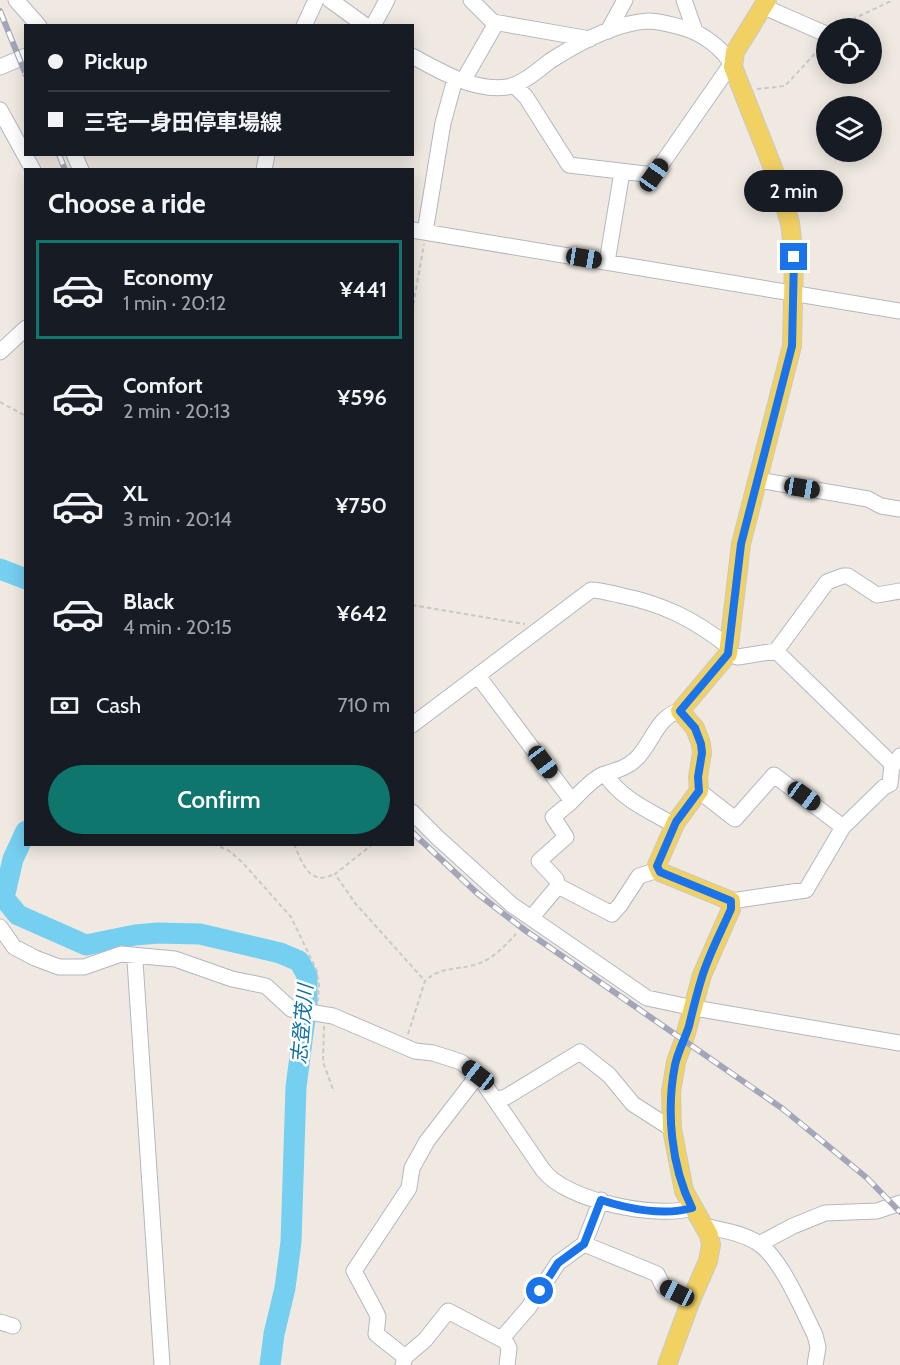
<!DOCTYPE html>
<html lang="en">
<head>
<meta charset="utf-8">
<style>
  body { margin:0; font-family:Cabin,"Noto Sans JP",sans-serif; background:#242831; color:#f1f3f6; height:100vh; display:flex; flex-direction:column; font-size:22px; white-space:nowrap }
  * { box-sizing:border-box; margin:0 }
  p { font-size:20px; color:#9ea1a6 }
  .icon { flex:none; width:33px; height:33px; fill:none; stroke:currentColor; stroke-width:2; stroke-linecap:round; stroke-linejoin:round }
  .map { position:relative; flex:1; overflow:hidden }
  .sheet { position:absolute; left:24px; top:168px; width:390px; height:678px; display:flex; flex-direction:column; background:#171b24; border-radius:0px; box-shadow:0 3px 15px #0003 }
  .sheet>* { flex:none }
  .hud { position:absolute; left:24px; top:24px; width:390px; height:132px; border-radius:0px; box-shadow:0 3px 15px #0003; display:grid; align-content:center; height:132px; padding:0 24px; background:#171b24 }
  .controls { position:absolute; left:816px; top:18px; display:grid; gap:12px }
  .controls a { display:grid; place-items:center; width:66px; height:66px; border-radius:50%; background:#171b24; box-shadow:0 3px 15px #0003; font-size:30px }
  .end { position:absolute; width:27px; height:27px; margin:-14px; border:8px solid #1a73e8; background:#fff; box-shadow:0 0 0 3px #fff }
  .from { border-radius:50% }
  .bubble { position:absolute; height:42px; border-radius:21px; background:#171b24; box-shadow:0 3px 15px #0003; font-size:20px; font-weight:600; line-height:42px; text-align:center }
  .car { position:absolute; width:18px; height:36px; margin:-18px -9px; border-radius:8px; box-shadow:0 0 4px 2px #0007; background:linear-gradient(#222 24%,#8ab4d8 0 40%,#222 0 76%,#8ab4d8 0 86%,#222 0) }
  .hud b { display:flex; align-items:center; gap:21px; height:57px; font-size:22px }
  .hud b+b { border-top:2px solid #363941 }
  .hud i { width:15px; height:15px; background:#f1f3f6 }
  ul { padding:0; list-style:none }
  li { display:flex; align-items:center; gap:18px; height:99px; margin:0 12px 9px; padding:0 12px; border:3px solid transparent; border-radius:0px }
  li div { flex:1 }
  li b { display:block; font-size:22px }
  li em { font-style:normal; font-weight:600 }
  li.active { border-color:#0f766e }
  li>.icon { width:54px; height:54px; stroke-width:1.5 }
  h2 { padding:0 24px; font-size:27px; line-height:72px }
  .pay { display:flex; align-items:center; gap:15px; height:66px; padding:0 24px; font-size:22px }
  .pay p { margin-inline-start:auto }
  .primary-button { display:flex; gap:12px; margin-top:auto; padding:12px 24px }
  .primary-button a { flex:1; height:69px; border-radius:36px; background:#0f766e; color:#fff; font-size:24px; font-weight:600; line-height:69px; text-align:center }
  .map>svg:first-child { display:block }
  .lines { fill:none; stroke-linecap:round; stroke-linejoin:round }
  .river { stroke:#75cff0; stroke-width:21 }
  .minor-casing { stroke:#b4b7c1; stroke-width:17 }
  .major-casing { stroke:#c9c9c9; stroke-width:20 }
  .path { stroke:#c9c9c9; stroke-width:2; stroke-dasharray:4.5 3; stroke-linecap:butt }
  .minor { stroke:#fff; stroke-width:15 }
  .major { stroke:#f2d163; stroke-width:18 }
  .rail-casing { stroke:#a3a6b8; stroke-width:6 }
  .rail { stroke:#fff; stroke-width:4; stroke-dasharray:11; stroke-linecap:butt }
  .route { stroke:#1a73e8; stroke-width:8 }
  .labels { text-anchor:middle; stroke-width:5; stroke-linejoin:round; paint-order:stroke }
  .water-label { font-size:20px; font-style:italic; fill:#0d6fa3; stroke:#fff }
</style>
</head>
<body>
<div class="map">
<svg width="900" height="1365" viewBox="0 0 900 1365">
  <rect width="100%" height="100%" fill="#efe9e1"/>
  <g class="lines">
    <path class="river" d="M 0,569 L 26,579
      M 26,831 L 13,859 L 4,898 L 18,915 L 86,945 L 135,935 L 158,933 L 200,934 L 280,953 L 299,961 L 307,975 L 307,1003 L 296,1087 L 291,1242 L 285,1288 L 274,1334 L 270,1365"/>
    <defs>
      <path id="minor" d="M 16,0 L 39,26
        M 330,0 L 366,26
        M 471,0 L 493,22 L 590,39
        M 684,0 L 695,31
        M 764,7 L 826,34
        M 304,26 L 316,0
        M 373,26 L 387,0
        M 608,31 L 625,0
        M 412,56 C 440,71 474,92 507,87 C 523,84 538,70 550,61 C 578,43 614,23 648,21 C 660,21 672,25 684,28 C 702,33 724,49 733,67 L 727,70 L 654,175 L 569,165 L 526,97 L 514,85
        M 0,67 L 26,56
        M 463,81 L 494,27 L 495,22
        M 0,110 L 33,170
        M 74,154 L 81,170
        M 264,170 L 267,154
        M 412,230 L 900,311
        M 425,232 L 443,123 L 455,79
        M 607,262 L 622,172
        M 0,352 L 26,328
        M 758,480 L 868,499 L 881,506 L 900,509
        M 776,651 L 827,582 L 843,576 L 848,576 L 877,595 L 900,591
        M 728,654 L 738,657 L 776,651 L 892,764
        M 478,676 L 569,797 L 570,803 C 579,794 591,780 602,775 C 614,771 627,768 636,759 C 651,745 658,715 680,711
        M 412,725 L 591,590 C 600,590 610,593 619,595 C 663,604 694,619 729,647
        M 606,775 C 621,799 650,811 674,825
        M 699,791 L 735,819 L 774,775 L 843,827
        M 570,803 L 553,817 L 566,837 L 539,861 L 556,879 L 558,886 L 612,914 L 620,905 L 639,876 L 658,870
        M 412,812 L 438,838 L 512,905 L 647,998 L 694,1008 L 900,1043
        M 731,901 L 806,890 L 843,827 L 884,787 L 890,784 L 892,764 L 896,763 L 900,756
        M 532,917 L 558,886
        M 0,927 L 14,947 L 35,958 L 59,967 L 84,967 L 121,954 L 175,959 L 232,979 L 266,986 L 291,1009 L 333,1016 L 415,1051 L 433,1053 L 461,1062 L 478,1075 L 543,1170 C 566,1201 657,1219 692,1208
        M 132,955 L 135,961 L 162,1365
        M 496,1099 L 506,1097 L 580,1052 L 609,1075 L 633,1104 L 672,1129
        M 704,1226 C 722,1230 742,1233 758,1243 C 781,1258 802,1309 815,1335 L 818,1347 L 815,1365
        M 584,1244 L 657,1274 L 663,1286 L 691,1300
        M 759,1244 L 793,1226 L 825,1213 L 877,1211 L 900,1203
        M 0,1322 L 13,1326
        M 405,1357 L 425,1340 L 448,1311 L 505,1341
        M 403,1365 L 405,1357 L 376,1334 L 378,1317 L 376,1312 L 354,1271 L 409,1188 L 412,1168 L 427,1141 L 478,1075
        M 507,1365 L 509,1348 L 503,1337 L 529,1307 L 558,1263 L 584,1244 L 601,1200"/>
      <path id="major" d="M 667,1365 L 691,1300 L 708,1261 L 711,1245 L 709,1235 L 684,1191 L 672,1129 L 671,1092 L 676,1062 L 684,1040 L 702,975 L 731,909 L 731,901 L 660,872 L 657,865 L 676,822 L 699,791 L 698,777 L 702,753 L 701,744 L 695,728 L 680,711 L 728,654 L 741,544 L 792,346 L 794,257 L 790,223 L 773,168 L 733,67 L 735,52 L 767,0"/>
    </defs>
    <use href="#minor" class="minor-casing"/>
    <use href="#major" class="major-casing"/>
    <path class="path" d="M 840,28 L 849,21 L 893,0
      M 757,89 L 785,86 L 821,47
      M 412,312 L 424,244
      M 0,402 L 26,416
      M 412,605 L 525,624
      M 213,844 L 228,850 L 242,862 L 291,917 L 317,971 L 319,985 L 318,1001
      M 294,844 C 302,863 310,887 334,874
      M 373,844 L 335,874 L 355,903 L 425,981
      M 324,1026 L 323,1062 L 334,1092
      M 408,1034 L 425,981 C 440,967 455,970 474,965 C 492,960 504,947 516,934"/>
    <use href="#minor" class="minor"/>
    <use href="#major" class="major"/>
    <defs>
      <path id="rail" d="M 0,11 L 26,75
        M 59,154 L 65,170
        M 412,832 L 478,894 L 526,931 L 783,1109 L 867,1178 L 900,1212"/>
    </defs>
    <use href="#rail" class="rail-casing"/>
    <use href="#rail" class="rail"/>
  </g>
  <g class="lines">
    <path class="route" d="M 540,1291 L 558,1263 L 584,1244 L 601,1200 C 628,1209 664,1216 692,1208 C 671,1166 666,1111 675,1065 C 678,1051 685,1039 689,1026 C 693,1009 697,993 702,977 C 709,954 721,932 731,909 L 731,901 L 660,872 L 657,866 L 676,822 L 699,791 L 698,777 L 702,753 L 701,744 L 695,728 L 680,711 L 728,654 L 741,544 L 792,346 L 794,257"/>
  </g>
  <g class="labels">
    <g class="water-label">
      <text transform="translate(302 1024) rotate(-85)" y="7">志登茂川</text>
    </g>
  </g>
</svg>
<div class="controls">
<a><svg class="icon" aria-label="locate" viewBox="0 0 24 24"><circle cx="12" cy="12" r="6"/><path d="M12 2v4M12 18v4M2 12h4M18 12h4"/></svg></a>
<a><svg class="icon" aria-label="layers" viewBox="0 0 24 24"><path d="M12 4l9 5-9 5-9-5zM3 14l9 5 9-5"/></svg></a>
</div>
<i class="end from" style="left:540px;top:1291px"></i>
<i class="end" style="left:794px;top:257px"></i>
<div class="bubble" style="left:744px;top:170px;width:99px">2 min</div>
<i class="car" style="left:654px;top:175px;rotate:35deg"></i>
<i class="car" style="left:584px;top:258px;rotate:99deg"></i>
<i class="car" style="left:802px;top:488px;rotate:100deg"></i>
<i class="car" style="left:543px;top:762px;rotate:143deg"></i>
<i class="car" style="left:804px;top:796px;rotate:126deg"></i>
<i class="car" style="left:478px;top:1075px;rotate:308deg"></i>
<i class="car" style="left:677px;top:1293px;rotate:296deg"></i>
<div class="hud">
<b><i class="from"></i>Pickup</b>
<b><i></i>三宅一身田停車場線</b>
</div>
<section class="sheet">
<h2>Choose a ride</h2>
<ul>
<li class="active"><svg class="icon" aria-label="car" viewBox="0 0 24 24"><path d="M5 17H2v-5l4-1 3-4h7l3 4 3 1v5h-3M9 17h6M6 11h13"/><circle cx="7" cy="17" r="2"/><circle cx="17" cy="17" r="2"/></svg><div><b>Economy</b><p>1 min · 20:12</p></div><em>¥441</em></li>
<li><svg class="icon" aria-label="car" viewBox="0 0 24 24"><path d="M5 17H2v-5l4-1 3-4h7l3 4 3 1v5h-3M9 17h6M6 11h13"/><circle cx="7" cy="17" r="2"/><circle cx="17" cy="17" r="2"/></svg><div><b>Comfort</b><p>2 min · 20:13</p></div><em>¥596</em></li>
<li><svg class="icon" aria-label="car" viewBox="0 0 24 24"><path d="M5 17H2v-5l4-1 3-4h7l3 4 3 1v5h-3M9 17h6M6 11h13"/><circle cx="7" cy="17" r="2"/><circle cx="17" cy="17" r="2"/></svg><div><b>XL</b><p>3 min · 20:14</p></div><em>¥750</em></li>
<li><svg class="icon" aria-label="car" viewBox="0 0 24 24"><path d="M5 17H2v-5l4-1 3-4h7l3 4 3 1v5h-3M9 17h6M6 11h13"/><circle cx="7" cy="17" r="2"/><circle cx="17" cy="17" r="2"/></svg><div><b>Black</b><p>4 min · 20:15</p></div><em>¥642</em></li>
</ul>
<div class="pay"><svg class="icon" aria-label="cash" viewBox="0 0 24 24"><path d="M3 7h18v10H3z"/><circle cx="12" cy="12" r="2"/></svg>Cash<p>710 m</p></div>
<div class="primary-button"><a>Confirm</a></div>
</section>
</div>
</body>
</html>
